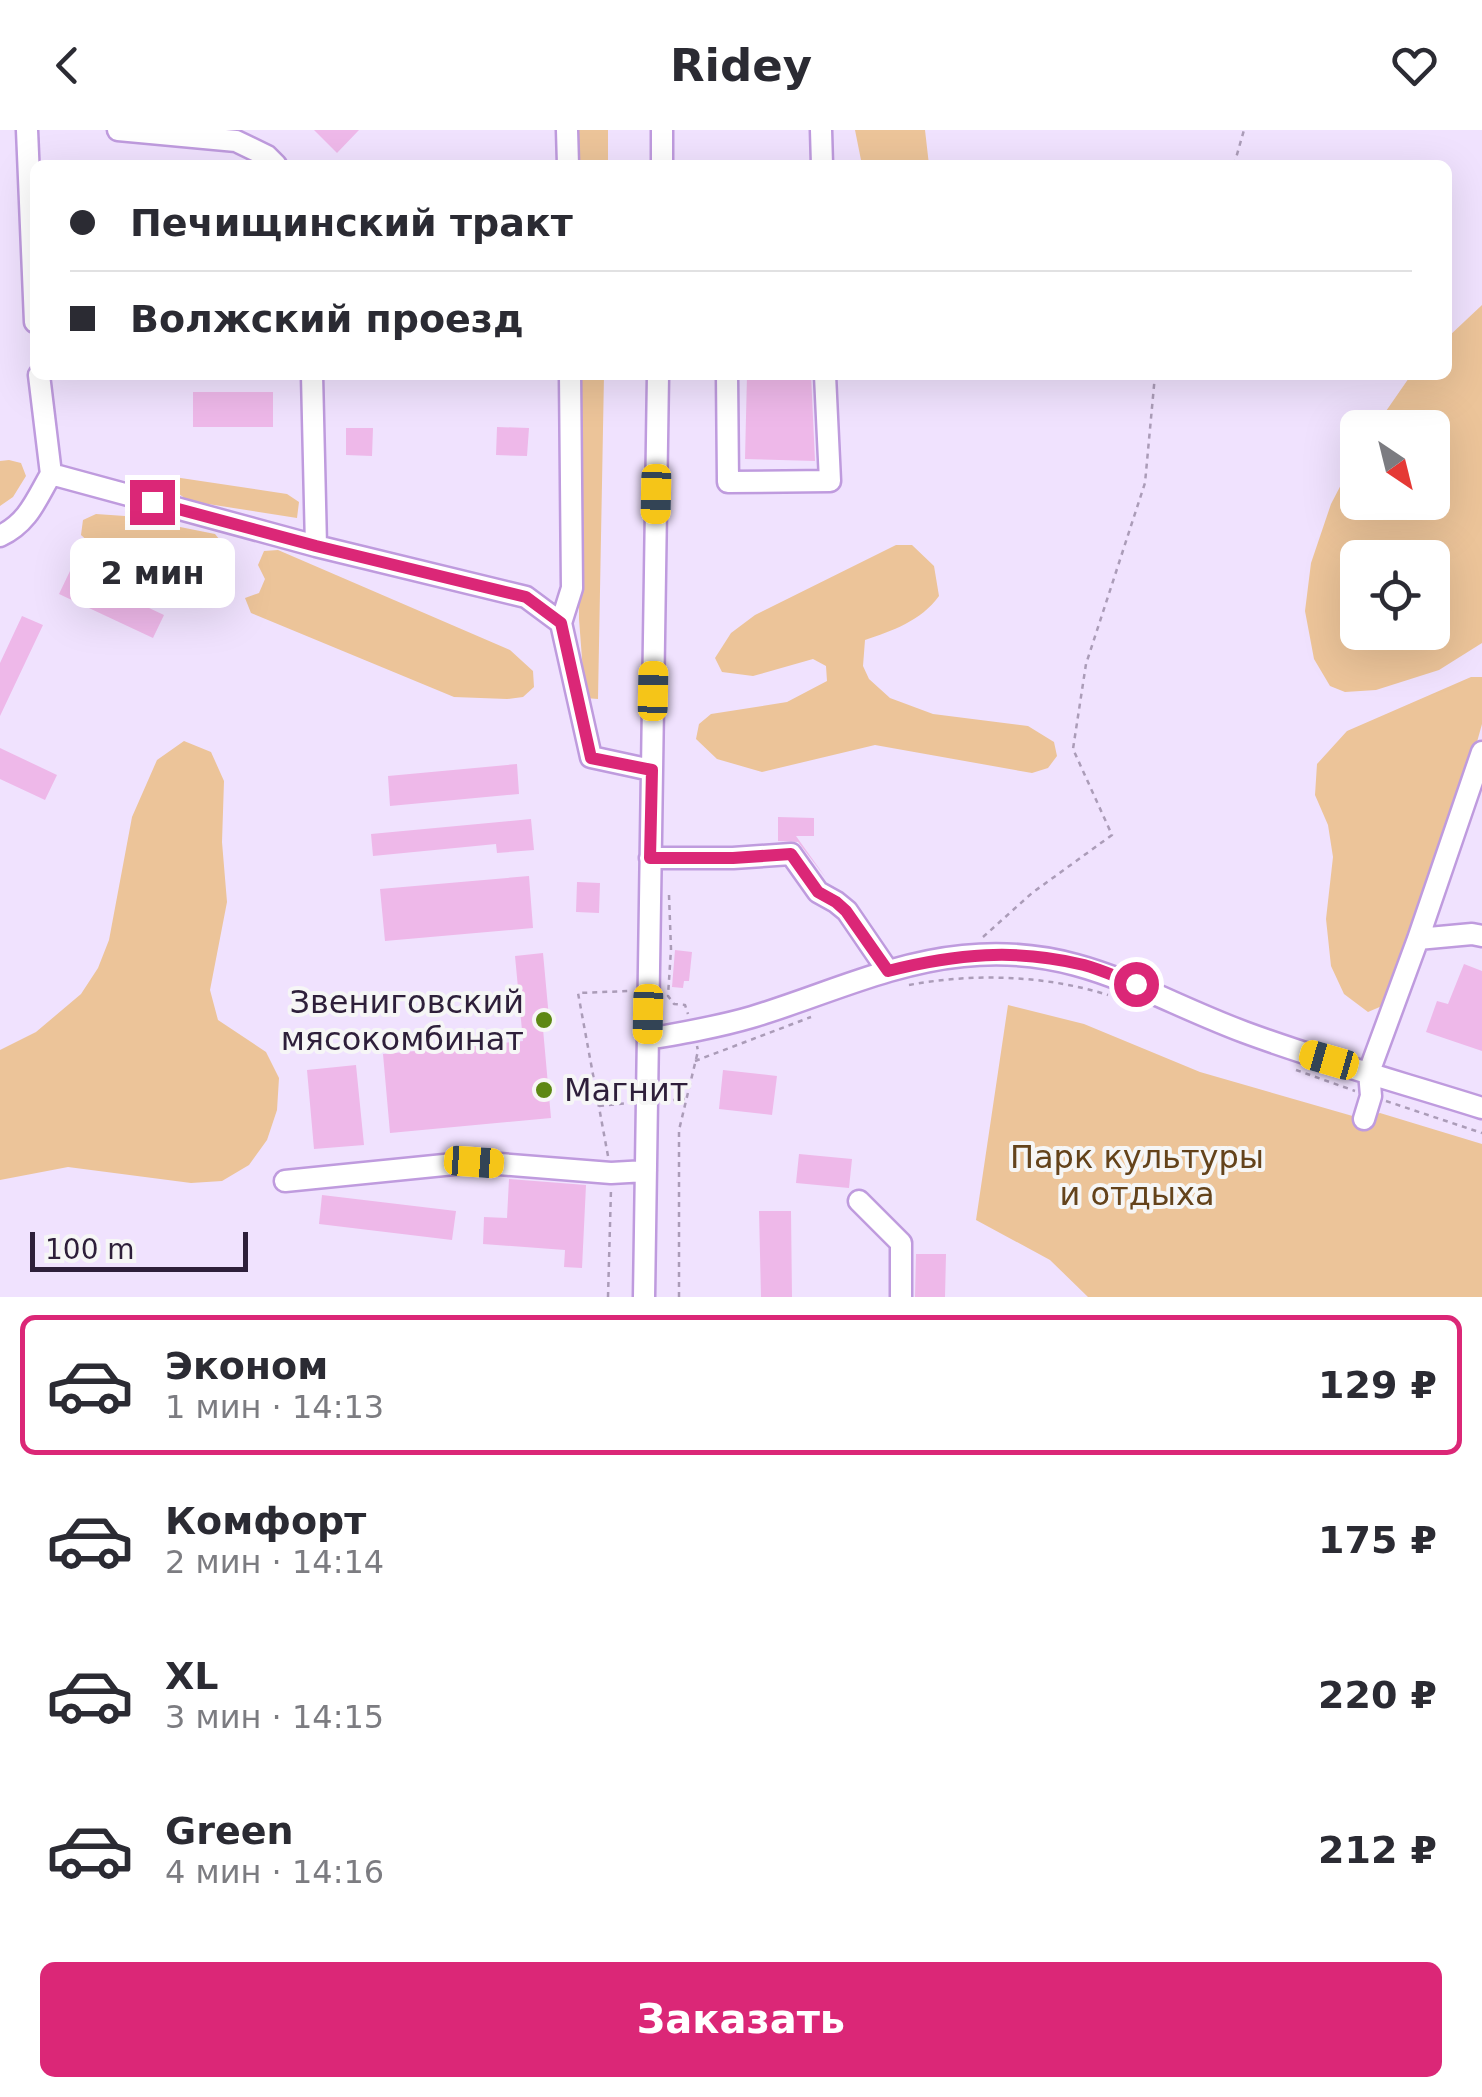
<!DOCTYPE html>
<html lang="ru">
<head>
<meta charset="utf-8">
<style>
  body { margin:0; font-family:"DejaVu Sans",sans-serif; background:#f2f2f3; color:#2b2b33; height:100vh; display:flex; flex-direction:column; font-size:38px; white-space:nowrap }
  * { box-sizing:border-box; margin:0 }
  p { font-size:32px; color:#7c7c81 }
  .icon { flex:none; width:55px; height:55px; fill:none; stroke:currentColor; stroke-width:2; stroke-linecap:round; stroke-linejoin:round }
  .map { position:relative; height:1167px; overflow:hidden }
  .panel { display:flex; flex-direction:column; background:#fff; flex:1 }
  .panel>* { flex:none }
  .top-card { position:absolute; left:30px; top:30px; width:1422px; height:220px; border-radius:15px; box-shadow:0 10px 40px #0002; display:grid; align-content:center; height:220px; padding:0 40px; background:#fff }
  .needle { width:65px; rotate:145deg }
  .buttons { position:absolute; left:1340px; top:280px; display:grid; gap:20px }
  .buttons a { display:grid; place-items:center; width:110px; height:110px; border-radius:15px; background:#fff; box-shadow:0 10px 40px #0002; font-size:50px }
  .scale { position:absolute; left:30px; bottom:25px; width:218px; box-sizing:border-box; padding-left:10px; border:5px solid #2e1f3a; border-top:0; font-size:28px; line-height:35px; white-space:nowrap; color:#2e1f3a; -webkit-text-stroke:8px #f6f6f6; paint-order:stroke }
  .end { position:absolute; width:45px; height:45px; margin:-22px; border:12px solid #db2777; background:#fff; box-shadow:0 0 0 5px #fff }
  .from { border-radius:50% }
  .bubble { position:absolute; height:70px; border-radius:15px; background:#fff; box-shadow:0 10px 40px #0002; font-size:32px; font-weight:700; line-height:70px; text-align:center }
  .car { position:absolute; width:30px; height:60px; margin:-30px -15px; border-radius:12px; box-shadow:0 0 8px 2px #0007; background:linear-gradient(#f5c518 24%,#345 0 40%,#f5c518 0 76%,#345 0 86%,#f5c518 0) }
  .top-card b { display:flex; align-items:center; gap:35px; height:95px; font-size:38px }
  .top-card b+b { border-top:2px solid #e1e1e2 }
  .top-card i { width:25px; height:25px; background:#2b2b33 }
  ul { padding:18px 0 0; list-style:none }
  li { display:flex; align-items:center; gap:30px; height:140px; margin:0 20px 15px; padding:0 20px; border:5px solid transparent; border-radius:15px }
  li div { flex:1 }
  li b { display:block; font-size:38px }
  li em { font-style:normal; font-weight:700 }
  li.selected { border-color:#db2777 }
  li>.icon { width:90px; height:90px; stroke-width:1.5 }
  .action { display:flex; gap:20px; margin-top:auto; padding:20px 40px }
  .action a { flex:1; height:115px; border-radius:15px; background:#db2777; color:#fff; font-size:40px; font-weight:700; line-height:115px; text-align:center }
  header { display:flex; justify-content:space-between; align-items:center; height:130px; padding:0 40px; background:#fff; font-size:45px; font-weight:700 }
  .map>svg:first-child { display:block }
  .green { fill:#ecc499; fill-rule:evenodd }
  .building { fill:#eeb8e9 }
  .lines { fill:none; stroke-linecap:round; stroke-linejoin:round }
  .minor-casing { stroke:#bf9bde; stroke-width:25 }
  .path { stroke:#ab9cb8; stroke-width:2.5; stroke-dasharray:5 5; stroke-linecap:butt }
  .minor { stroke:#fff; stroke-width:20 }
  .route { stroke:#db2777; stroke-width:12 }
  .poi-dot { fill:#5d8714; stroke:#f6f6f6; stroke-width:4 }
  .labels { text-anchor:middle; stroke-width:8; stroke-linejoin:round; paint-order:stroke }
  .poi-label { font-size:32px; fill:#2e1f3a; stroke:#f6f6f6; text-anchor:end }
  .park-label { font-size:32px; fill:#64431b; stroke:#f6f6f6 }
</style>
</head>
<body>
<header><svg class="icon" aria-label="back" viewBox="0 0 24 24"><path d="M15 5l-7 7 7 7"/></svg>Ridey<svg class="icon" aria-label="heart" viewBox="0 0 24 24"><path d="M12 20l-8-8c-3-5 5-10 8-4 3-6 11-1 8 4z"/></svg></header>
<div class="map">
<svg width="1482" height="1167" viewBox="0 0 1482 1167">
  <rect width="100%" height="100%" fill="#f0e2fe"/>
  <path class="green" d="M 579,0 L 608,0 L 608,35 L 579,35 Z
    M 855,0 L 925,0 L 929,35 L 862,35 Z
    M 1482,175 L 1482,513 L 1439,540 L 1376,560 L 1345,562 L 1330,556 L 1314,529 L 1305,481 L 1311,433 L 1331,374 L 1357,324 L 1358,372 L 1432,372 L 1432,298 L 1375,297 L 1411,245 L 1448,245 L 1448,207 ZM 1358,428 L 1432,428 L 1432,502 L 1358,502 Z
    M 579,245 L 604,245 L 598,569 L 585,568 L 579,489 Z
    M 9,330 L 21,333 L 26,346 L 13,367 L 0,376 L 0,331 Z
    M 174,347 L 287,364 L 299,372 L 297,388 L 189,371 L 176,362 Z
    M 96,384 L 125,386 L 215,404 L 225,416 L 228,430 L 220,443 L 207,452 L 134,438 L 104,426 L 81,405 L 83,390 Z
    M 896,415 L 912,415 L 934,436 L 939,466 C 921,491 892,501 865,510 L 863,536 L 869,549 L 890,568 L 933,584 L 1028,596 L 1054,612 L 1057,626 L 1048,638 L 1032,643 L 875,615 L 762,642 L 717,629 L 696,609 L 699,594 L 711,584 L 787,572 L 827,551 L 826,536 L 813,529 L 753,546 L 722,542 L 715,528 L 731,503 L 755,485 Z
    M 278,420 L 510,520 L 533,541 L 534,557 L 523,567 L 507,569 L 454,567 L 251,483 L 245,468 L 259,463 L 265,449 L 258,435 L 264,421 Z
    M 1471,547 L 1482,547 L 1482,594 L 1452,702 L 1397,850 L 1382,876 L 1368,882 L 1344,864 L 1331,836 L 1326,789 L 1333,727 L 1328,695 L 1315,665 L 1317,634 L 1347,601 Z
    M 184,611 L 211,622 L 224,651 L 222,712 L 227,772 L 210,860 L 218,890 L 266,922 L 279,948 L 277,980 L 267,1010 L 249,1035 L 222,1051 L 191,1053 L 68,1037 L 0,1050 L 0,920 L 36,902 L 81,864 L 98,838 L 109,810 L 132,687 L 157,630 Z
    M 1008,875 L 1084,894 L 1200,942 L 1363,989 L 1380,983 L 1482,1014 L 1482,1167 L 1088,1167 L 1050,1130 L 976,1090 Z"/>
  <path class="building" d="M 314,0 L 359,0 L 337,23 Z
    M 747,245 L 811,245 L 815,331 L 745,329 Z
    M 193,262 L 273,262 L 273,297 L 193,297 Z
    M 497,297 L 529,298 L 527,326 L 496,325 Z
    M 346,298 L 373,298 L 372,326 L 346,325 Z
    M 70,441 L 164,485 L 153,508 L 59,464 Z
    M 22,486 L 43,495 L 0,586 L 0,533 Z
    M 0,618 L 57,645 L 45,670 L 0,649 Z
    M 517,634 L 519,664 L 390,676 L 388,646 Z
    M 778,687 L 814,688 L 814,706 L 796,706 L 826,748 L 798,712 L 778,711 Z
    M 531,689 L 534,720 L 497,723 L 496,714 L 373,726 L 371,704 Z
    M 529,746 L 533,798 L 385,811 L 380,759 Z
    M 577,752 L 600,753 L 599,783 L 576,782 Z
    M 675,820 L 692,822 L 689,851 L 684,851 L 683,858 L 672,857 Z
    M 543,823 L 550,899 L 543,899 L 551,988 L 390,1003 L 383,924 L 523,911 L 515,826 Z
    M 1464,834 L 1482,841 L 1482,921 L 1426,902 L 1437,871 L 1448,874 Z
    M 356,935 L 364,1015 L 314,1019 L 307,940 Z
    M 723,940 L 777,946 L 772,985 L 719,979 Z
    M 799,1024 L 852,1029 L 849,1058 L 796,1053 Z
    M 509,1049 L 586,1055 L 582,1138 L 564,1137 L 565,1120 L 483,1114 L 484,1087 L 507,1088 Z
    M 322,1065 L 456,1081 L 452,1110 L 319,1094 Z
    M 759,1081 L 791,1081 L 792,1167 L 761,1167 Z
    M 916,1124 L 946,1124 L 945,1167 L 915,1167 Z"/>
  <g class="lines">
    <defs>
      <path id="minor" d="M 27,0 L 35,192
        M 118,0 L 236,11 L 267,26 L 276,35
        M 567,0 L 568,35
        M 821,0 L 822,35
        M 662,35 L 662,0
        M 39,245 L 51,344
        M 312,245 L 316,416
        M 727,245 L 728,352 L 830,351 L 825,245
        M 0,406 C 28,393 36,370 51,344 L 316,416 L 526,467 L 561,493 L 591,627 L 651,640
        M 561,493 L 572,458 L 570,245
        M 650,728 L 733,728 L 791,724 L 818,762 L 836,772 L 847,781 L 888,841
        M 1418,809 L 1472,804 L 1482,806
        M 648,909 C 683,903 718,897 752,887 C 822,866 890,833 963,826 C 1077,814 1143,864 1244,902 C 1322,931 1403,953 1482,978
        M 1364,989 L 1371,966 L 1369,942 L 1418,809 L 1482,622
        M 285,1051 L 474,1032 L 611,1043 L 646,1041
        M 859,1071 L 901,1113 L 901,1167
        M 644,1167 L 658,245"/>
    </defs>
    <use href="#minor" class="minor-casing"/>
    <path class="path" d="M 1234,35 L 1244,0
      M 669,765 L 671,819 L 668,866 L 674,874 L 685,875 L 688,884
      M 983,807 L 1032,763 L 1112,705 L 1073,619 L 1086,534 L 1145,353 L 1155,245
      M 909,855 C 973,843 1045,845 1108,865
      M 695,931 L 811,887
      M 1296,940 L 1355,961
      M 663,971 L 685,969
      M 1386,971 L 1482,1003
      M 599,976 L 630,973
      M 608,1026 L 578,863 L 629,861
      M 608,1167 L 611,1059
      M 679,1167 L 679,1000 L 698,921 L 697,916"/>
    <use href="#minor" class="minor"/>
  </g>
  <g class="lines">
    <path class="route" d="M 152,372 L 316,416 L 526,467 L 561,493 L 591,628 L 652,640 L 650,728 L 733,728 L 791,724 L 818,762 L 836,772 L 846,781 L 888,841 C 955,824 1016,818 1084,835 C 1102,840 1119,848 1136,854"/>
  </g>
  <g class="poi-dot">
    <circle cx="544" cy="890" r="10"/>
    <circle cx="544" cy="960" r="10"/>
  </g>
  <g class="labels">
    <g class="poi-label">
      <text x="524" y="883">Звениговский<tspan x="524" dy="37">мясокомбинат</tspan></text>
      <text x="564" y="971" text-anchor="start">Магнит</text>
    </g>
    <g class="park-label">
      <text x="1137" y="1038">Парк культуры<tspan x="1137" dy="37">и отдыха</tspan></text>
    </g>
  </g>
</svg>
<div class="buttons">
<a><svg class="needle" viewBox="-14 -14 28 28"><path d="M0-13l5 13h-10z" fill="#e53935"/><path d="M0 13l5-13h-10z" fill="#7c7c81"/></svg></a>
<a><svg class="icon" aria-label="locate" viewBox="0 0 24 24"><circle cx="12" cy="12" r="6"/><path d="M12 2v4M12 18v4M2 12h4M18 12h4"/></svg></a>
</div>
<div class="scale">100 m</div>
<i class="end from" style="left:1136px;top:854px"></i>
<i class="end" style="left:152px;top:372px"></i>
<div class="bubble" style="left:70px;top:408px;width:165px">2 мин</div>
<i class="car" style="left:656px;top:364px;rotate:181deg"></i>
<i class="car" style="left:653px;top:561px;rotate:1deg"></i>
<i class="car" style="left:648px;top:884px;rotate:181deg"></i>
<i class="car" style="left:1329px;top:930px;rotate:286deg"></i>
<i class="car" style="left:474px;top:1032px;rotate:94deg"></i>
<div class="top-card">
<b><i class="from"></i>Печищинский тракт</b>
<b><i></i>Волжский проезд</b>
</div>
</div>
<section class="panel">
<ul>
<li class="selected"><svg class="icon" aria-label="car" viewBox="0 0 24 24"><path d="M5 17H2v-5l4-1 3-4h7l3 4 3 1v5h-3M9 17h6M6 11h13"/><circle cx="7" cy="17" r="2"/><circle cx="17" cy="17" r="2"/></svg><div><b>Эконом</b><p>1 мин · 14:13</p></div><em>129 ₽</em></li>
<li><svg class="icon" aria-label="car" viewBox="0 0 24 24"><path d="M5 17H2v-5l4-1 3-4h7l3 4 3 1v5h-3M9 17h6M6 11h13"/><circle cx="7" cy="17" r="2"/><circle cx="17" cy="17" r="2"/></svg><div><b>Комфорт</b><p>2 мин · 14:14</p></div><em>175 ₽</em></li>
<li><svg class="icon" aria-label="car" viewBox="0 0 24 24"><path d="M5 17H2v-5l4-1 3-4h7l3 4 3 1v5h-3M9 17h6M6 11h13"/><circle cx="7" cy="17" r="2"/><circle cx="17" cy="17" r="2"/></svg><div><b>XL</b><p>3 мин · 14:15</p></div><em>220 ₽</em></li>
<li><svg class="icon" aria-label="car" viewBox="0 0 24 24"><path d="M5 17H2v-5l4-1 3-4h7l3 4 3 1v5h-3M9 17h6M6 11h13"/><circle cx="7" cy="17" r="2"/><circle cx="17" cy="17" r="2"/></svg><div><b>Green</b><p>4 мин · 14:16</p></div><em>212 ₽</em></li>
</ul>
<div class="action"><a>Заказать</a></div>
</section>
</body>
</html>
